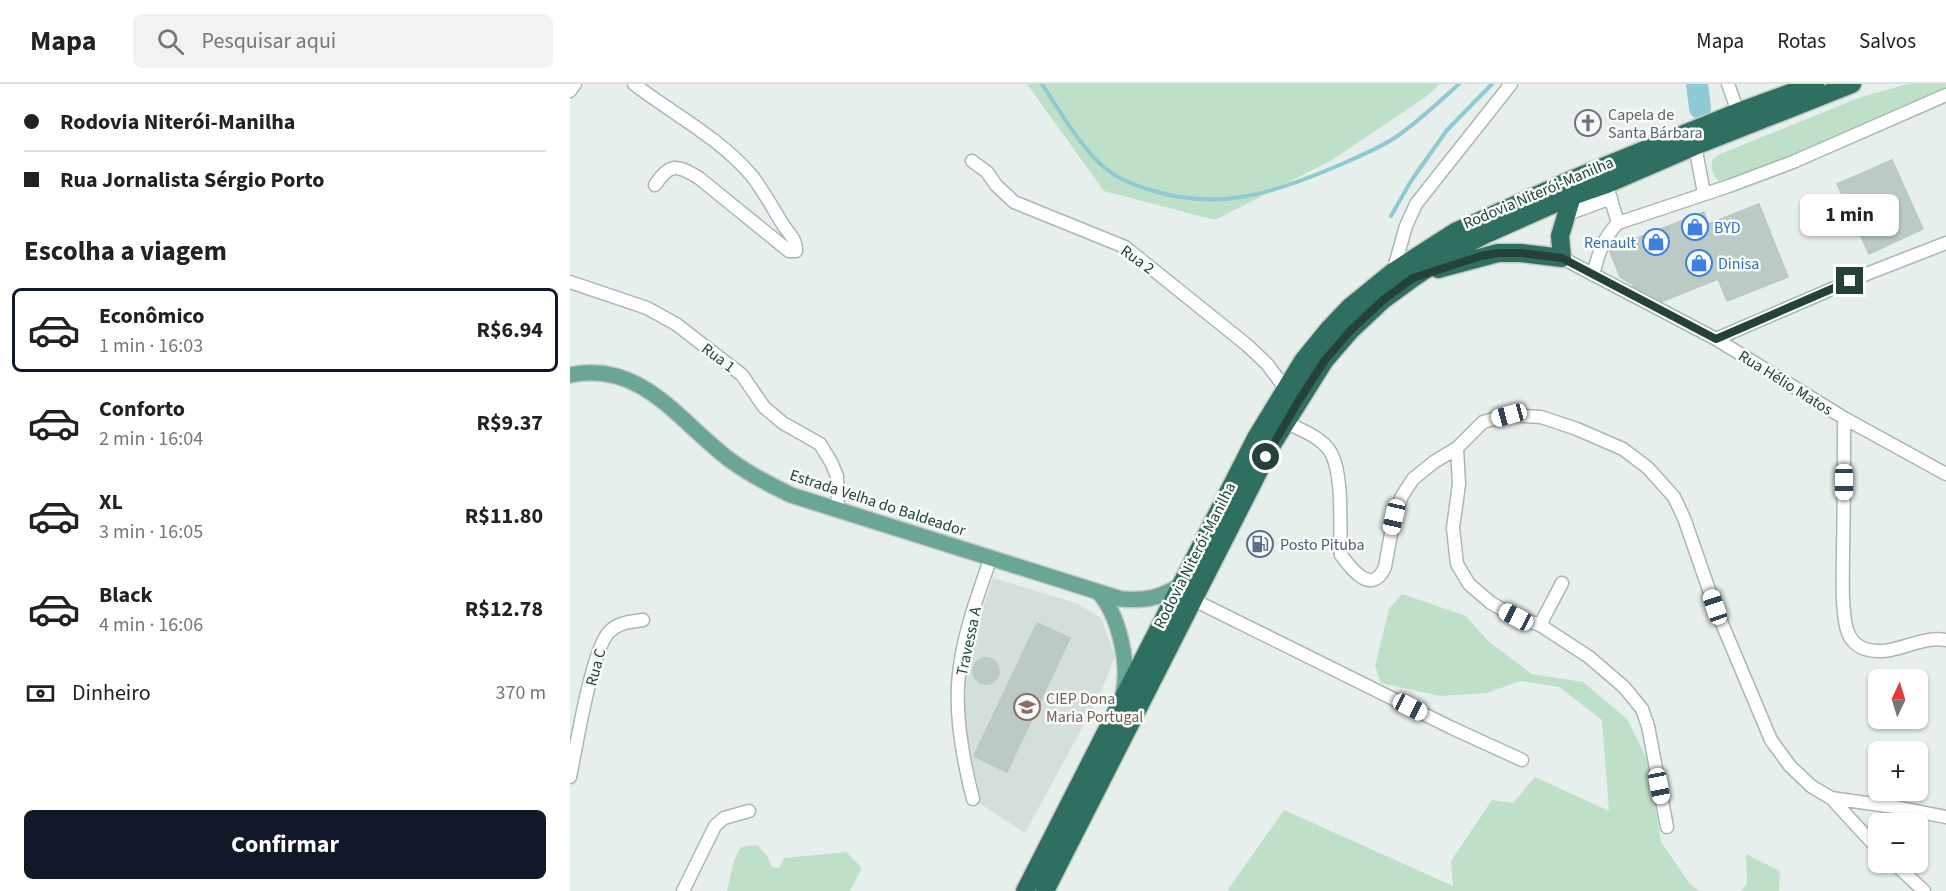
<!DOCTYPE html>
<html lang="pt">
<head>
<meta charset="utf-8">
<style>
  body { margin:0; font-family:"Source Sans 3",sans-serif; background:#f2f2f2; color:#222; height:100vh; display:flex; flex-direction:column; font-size:22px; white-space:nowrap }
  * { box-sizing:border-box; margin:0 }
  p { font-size:20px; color:#767676 }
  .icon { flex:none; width:33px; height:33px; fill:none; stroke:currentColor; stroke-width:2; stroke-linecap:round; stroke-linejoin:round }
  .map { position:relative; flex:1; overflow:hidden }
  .drawer { display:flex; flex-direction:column; background:#fff; width:570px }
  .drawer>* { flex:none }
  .hud { display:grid; align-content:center; height:132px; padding:0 24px; background:#fff }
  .needle { width:39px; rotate:4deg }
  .buttons { position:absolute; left:1298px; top:585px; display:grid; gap:12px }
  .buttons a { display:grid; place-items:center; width:60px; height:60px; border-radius:9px; background:#fff; box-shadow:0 2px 4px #0004; font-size:30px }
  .end { position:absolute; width:27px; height:27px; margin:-14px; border:8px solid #24423a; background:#fff; box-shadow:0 0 0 3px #fff }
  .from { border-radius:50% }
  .bubble { position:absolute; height:42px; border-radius:9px; background:#fff; box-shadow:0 2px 4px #0004; font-size:20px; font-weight:700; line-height:42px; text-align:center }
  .car { position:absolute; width:18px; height:36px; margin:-18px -9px; border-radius:8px; box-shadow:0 0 4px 2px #0007; background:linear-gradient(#fff 24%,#345 0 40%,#fff 0 76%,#345 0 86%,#fff 0) }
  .hud b { display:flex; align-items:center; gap:21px; height:57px; font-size:22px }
  .hud b+b { border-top:2px solid #e0e0e0 }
  .hud i { width:15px; height:15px; background:#222 }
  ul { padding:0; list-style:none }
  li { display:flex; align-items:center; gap:18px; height:84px; margin:0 12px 9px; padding:0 12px; border:3px solid transparent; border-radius:9px }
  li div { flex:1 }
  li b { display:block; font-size:22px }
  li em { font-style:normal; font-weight:700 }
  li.active { border-color:#111827 }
  li>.icon { width:54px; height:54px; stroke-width:1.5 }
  h2 { padding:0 24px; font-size:27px; line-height:72px }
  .pay { display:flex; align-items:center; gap:15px; height:66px; padding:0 24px; font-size:22px }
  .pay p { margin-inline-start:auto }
  .cta { display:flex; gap:12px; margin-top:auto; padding:12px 24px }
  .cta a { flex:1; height:69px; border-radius:9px; background:#111827; color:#fff; font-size:24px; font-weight:700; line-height:69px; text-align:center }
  header { display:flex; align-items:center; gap:36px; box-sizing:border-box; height:84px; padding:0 30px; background:#fff; border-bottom:2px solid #e0e0e0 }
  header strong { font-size:28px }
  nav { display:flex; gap:33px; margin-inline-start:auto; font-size:21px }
  .search { width:420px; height:54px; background:#f2f2f2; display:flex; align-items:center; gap:15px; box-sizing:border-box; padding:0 21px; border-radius:9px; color:#767676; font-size:22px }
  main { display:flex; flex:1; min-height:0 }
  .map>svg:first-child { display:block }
  .built { fill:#d4dfda }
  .green { fill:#bfe0c8 }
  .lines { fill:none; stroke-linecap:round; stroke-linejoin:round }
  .stream { stroke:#8ec9d4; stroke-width:4 }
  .river { stroke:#8ec9d4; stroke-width:22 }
  .building { fill:#bbcac4; stroke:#b8c9c2; stroke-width:1.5 }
  .minor-casing { stroke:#a8b8b2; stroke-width:15 }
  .major-casing { stroke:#c2cac8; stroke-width:18 }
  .highway-casing { stroke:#c2cac8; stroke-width:21 }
  .minor { stroke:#fff; stroke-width:12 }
  .major { stroke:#6aa596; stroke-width:15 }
  .highway { stroke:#2f6f62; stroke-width:18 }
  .route { stroke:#24423a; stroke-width:8 }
  .labels { text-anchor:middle; stroke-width:5; stroke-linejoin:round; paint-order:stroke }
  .worship-label { font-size:16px; fill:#5b616d; stroke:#f7fbf9; text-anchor:start }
  .street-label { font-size:16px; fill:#24423a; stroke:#f7fbf9 }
  .shop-label { font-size:16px; fill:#366cbe; stroke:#f7fbf9; text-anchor:start }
  .service-label { font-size:16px; fill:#4e5e75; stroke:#f7fbf9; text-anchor:start }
  .education-label { font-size:16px; fill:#785e54; stroke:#f7fbf9; text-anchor:start }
</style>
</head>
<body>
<header>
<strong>Mapa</strong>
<div class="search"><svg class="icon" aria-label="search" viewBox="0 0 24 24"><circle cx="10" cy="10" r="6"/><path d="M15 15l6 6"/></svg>Pesquisar aqui</div>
<nav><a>Mapa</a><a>Rotas</a><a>Salvos</a></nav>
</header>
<main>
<section class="drawer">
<div class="hud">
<b><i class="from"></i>Rodovia Niterói-Manilha</b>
<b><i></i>Rua Jornalista Sérgio Porto</b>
</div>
<h2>Escolha a viagem</h2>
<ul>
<li class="active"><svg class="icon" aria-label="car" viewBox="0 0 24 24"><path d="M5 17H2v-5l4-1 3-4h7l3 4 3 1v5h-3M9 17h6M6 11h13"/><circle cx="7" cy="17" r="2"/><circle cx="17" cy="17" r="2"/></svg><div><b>Econômico</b><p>1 min · 16:03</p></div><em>R$6.94</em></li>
<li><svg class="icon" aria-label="car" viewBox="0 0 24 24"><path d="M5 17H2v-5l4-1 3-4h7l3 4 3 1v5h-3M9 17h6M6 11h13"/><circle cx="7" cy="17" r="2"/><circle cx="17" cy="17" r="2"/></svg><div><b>Conforto</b><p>2 min · 16:04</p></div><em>R$9.37</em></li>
<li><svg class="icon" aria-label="car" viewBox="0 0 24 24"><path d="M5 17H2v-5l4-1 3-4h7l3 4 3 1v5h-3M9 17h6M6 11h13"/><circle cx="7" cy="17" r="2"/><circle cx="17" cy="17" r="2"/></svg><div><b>XL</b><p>3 min · 16:05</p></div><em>R$11.80</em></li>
<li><svg class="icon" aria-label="car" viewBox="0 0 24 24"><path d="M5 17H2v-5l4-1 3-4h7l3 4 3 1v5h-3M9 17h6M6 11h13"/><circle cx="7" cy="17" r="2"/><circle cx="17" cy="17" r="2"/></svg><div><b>Black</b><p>4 min · 16:06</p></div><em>R$12.78</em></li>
</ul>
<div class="pay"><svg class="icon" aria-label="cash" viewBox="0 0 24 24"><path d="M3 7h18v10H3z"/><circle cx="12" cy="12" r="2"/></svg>Dinheiro<p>370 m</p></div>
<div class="cta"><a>Confirmar</a></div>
</section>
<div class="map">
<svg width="1376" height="807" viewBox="0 0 1376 807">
  <rect width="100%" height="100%" fill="#e6efeb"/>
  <path class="built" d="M 423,494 L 506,519 L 531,534 L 545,572 L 529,613 L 455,749 L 403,715 L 389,633 L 395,592 L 403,554 Z"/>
  <path class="green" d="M 457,0 L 870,0 L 857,12 L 762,76 L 645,136 L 534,107 Z
    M 1338,0 L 1376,0 L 1376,9 L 1154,101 C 1145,95 1140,87 1142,76 L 1148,71 L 1291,13 Z
    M 832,510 L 896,532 L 918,557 L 962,590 L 1013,598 L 1057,635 L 1078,677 L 1091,758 L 1120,800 L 1129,807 L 657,807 L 714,726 L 883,802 L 881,777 L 922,716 L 943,719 L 965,693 L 1039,727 L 1032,636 L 989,603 L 950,597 L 917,609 L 870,612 L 811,599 L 805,582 L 819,525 Z
    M 187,761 L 197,772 L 202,783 L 209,784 L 214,774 L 276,768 L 292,784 L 280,807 L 157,807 L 164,776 L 171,763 Z
    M 1176,770 L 1210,787 L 1209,807 L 1171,807 L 1177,799 Z"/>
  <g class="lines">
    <path class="stream" d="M 472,0 C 489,26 512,65 535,84 C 549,96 566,102 584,107 C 651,127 703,109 765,83 C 785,74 808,65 826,53 C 848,38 869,18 889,0
      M 821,132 L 841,97 L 877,46 L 922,0"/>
    <path class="river" d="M 1127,0 L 1130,24"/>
  </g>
  <path class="building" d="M 1322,76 L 1353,145 L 1299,170 L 1267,100 Z
    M 1189,120 L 1218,193 L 1157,217 L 1148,195 L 1086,220 L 1057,205 L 1065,202 L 1050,193 L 1039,165 L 1134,128 L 1138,140 Z
    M 467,539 L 500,554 L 437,688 L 404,672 Z
    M403 587a13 13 0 1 1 26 0a13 13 0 1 1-26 0Z"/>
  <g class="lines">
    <defs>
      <path id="minor" d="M 64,0 C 103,30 150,54 182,92 C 193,106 202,123 212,139 C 217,148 227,155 226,167 L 219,167 L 129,94 C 108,81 100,78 85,101
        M 1158,0 L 1168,28
        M 0,7 L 5,0
        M 1125,62 L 1134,109
        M 402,77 L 417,88 L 426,101 L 444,118 L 555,163 L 677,261 L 697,280 L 715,304
        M 1039,109 L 1048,139
        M 995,131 L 1041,114
        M 992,174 L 1146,255 L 1274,334 L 1376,390
        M 823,188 L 836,142 L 846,120 L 941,0
        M 1023,191 C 1028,171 1033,154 1048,139 L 1159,102 L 1223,78 L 1376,11
        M 0,198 L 77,224 L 106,240 L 172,291 L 194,323 L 213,339 L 250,360 L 261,378 L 267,392 L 268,426
        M 1146,255 L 1299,189 L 1376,159
        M 1274,334 C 1274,378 1274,423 1273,467 C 1273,490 1271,524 1277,546 C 1280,555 1286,562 1295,565 C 1323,574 1348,551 1376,556
        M 715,338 C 731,346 752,353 761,369 C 774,392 769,444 771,471 C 782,486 802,512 815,483 L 824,433 L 832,412 L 843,395 L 864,378 L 887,364 L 913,338 L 939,331 L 971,333 L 1007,345 L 1053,365 L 1078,384 L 1104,413 L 1114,434 L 1145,523 L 1201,656 L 1220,682 L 1241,702 L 1261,714 L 1308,765
        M 887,364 L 889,400 L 883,444 L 887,480 L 899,500 L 921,519 L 946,533 L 970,541 L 1019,573 L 1054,603 L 1072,625 L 1078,642 L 1097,743
        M 624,516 L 882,644 L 952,676
        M 970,541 L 992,499
        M 0,693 C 6,664 22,565 39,548 C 49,538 60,538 73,536
        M 1261,714 L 1325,723 L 1376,733
        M 403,715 C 393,676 384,630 389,590 C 393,550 408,511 421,473
        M 1323,778 L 1354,807
        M 113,807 L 145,742 L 154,734 L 179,727"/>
      <path id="major" d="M 0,291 C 72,276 109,338 160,376 C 179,390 200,401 221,411 L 551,515 C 576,517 590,514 611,501
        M 529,509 C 549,531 560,581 553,610"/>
      <path id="highway" d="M 868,185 L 928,169 L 951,169 L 992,174 L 990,152 L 1002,112
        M 455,807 L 686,354 L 733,277 L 759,245 L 780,223 L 823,188 L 885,148 L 1003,95 L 1168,28 L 1245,0
        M 475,807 L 703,359 L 755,276 L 780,247 L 813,216 L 843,194 L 885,166 L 914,151 L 1002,112 L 1037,100 L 1125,62 L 1282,0"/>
    </defs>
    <use href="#minor" class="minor-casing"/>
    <use href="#major" class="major-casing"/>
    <use href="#highway" class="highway-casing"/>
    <use href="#minor" class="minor"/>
    <use href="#major" class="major"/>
    <use href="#highway" class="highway"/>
  </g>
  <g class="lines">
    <path class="route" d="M 696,373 L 729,316 L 755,276 L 780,247 L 813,216 L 843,194 L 911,172 L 928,169 L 951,169 L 992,174 L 1146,255 L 1280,197"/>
  </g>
  <defs>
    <symbol id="church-ring" viewBox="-11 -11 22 22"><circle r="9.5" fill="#f7fbf9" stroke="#6b7280" stroke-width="1.5"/><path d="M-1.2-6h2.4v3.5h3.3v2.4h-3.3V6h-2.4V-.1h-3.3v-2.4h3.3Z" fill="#6b7280"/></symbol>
    <symbol id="shop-ring" viewBox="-11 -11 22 22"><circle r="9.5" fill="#f7fbf9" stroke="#3f7fe0" stroke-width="1.5"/><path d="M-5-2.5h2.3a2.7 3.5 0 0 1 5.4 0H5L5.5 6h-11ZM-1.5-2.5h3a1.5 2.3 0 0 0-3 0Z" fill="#3f7fe0"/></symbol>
    <symbol id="fuel-ring" viewBox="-11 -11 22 22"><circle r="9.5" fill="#f7fbf9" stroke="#5c6f8a" stroke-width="1.5"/><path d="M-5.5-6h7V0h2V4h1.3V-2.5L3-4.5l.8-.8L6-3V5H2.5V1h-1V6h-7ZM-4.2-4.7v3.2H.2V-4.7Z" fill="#5c6f8a"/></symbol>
    <symbol id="school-ring" viewBox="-11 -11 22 22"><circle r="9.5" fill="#f7fbf9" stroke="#8d6e63" stroke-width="1.5"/><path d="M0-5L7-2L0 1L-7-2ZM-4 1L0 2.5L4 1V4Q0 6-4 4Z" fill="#8d6e63"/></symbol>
  </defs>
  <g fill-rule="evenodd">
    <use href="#church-ring" x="1003" y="24" width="30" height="30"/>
    <use href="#shop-ring" x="1110" y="128" width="30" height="30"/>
    <use href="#shop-ring" x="1071" y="143" width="30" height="30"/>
    <use href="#shop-ring" x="1114" y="164" width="30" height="30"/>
    <use href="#fuel-ring" x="675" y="445" width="30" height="30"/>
    <use href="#school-ring" x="442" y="608" width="30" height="30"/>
  </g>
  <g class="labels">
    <g class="worship-label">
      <text x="1038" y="36">Capela de<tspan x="1038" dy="18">Santa Bárbara</tspan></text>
    </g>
    <g class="street-label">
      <text transform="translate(968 108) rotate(-23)" y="6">Rodovia Niterói-Manilha</text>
      <text transform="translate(568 175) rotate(36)" y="6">Rua 2</text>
      <text transform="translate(149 273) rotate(37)" y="6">Rua 1</text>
      <text transform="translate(1216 298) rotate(32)" y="6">Rua Hélio Matos</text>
      <text transform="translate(308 418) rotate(18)" y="6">Estrada Velha do Baldeador</text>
      <text transform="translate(624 471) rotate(-63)" y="6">Rodovia Niterói-Manilha</text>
      <text transform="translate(398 557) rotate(-78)" y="6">Travessa A</text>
      <text transform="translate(25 583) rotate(-75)" y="6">Rua C</text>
    </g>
    <g class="shop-label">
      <text x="1144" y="149">BYD</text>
      <text x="1066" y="164" text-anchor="end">Renault</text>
      <text x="1148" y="185">Dinisa</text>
    </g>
    <g class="service-label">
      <text x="710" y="466">Posto Pituba</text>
    </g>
    <g class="education-label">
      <text x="476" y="620">CIEP Dona<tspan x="476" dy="18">Maria Portugal</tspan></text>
    </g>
  </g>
</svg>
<div class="buttons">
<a><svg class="needle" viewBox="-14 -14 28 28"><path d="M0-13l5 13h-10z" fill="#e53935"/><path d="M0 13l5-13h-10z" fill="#767676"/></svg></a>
<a>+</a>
<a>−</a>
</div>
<i class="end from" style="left:696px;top:373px"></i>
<i class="end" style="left:1280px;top:197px"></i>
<div class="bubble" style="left:1230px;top:110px;width:99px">1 min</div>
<i class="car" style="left:939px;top:331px;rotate:255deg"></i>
<i class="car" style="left:1274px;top:398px;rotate:180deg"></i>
<i class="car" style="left:824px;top:433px;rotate:193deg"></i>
<i class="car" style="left:1145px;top:523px;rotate:341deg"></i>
<i class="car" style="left:946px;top:533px;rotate:298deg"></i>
<i class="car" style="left:840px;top:623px;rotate:117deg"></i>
<i class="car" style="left:1089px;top:702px;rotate:169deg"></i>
</div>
</main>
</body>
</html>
